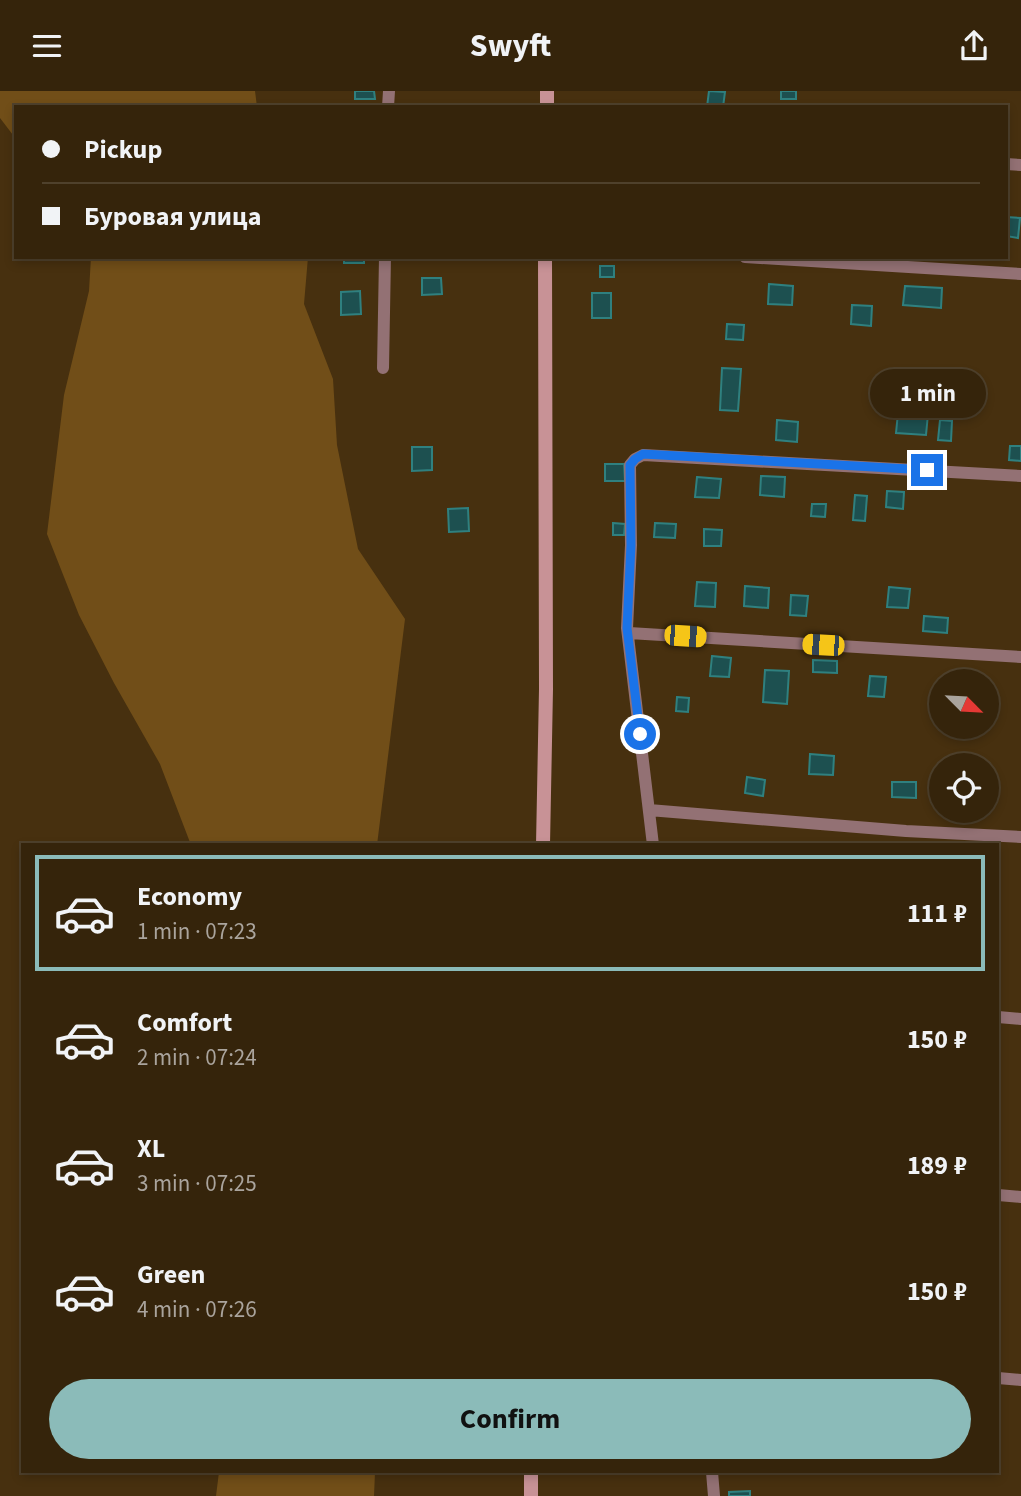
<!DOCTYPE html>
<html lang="en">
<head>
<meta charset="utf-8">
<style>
  body { margin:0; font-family:"Source Sans 3",sans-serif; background:#3d2c14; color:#f1f3f6; height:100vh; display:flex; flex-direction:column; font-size:26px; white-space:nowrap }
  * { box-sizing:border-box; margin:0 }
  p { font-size:23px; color:#aaa49d }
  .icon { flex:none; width:38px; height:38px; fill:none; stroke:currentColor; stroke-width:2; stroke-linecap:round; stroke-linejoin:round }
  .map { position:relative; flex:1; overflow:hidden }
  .sheet { position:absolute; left:21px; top:752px; width:978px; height:630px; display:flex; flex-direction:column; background:#35240b; border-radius:0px; box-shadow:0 4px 10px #0003,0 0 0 2px #4f412c }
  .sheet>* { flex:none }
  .top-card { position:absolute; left:14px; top:14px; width:994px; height:154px; border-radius:0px; box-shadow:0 4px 10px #0003,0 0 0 2px #4f412c; display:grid; align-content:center; height:154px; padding:0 28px; background:#35240b }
  .needle { width:46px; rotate:114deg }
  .fabs { position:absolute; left:929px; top:578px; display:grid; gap:14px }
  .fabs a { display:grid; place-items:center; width:70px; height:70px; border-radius:50%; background:#35240b; box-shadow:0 4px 10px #0003,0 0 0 2px #4f412c; font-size:35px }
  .end { position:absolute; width:32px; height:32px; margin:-16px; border:9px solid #1a73e8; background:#fff; box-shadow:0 0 0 4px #fff }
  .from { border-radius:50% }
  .bubble { position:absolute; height:49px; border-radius:24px; background:#35240b; box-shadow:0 4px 10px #0003,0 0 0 2px #4f412c; font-size:23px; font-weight:700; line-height:49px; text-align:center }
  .car { position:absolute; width:21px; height:42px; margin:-21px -10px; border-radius:9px; box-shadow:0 0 5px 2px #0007; background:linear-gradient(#f5c518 24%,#345 0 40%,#f5c518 0 76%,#345 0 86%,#f5c518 0) }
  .top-card b { display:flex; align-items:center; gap:24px; height:66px; font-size:26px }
  .top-card b+b { border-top:2px solid #4f412c }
  .top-card i { width:18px; height:18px; background:#f1f3f6 }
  ul { padding:12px 0 0; list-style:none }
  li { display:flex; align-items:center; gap:21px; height:116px; margin:0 14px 10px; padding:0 14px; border:4px solid transparent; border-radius:0px }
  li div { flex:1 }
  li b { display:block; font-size:26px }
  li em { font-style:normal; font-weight:700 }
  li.selected { border-color:#8bbbb9 }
  li>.icon { width:63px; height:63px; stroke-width:1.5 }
  .cta { display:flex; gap:14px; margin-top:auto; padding:14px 28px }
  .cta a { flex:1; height:80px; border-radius:42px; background:#8bbbb9; color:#111; font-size:28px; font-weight:700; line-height:80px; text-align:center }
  header { display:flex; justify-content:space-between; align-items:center; height:91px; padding:0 28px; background:#35240b; font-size:32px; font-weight:700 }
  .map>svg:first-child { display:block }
  .green { fill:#714e18 }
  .building { fill:#1d5050; stroke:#2f807f; stroke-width:2 }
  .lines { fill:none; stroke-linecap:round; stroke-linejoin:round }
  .minor { stroke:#937174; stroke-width:12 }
  .secondary { stroke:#c89296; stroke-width:14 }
  .route { stroke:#1a73e8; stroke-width:9 }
</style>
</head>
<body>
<header><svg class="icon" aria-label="menu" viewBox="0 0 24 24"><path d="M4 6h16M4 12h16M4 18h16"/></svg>Swyft<svg class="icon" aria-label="share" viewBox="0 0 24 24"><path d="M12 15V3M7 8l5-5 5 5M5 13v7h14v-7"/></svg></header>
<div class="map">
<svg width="1021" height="1405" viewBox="0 0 1021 1405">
  <rect width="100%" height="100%" fill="#47300f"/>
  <path class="green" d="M 0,0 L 255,0 L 257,16 L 16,16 L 16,48 L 0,27 Z
    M 91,166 L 308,166 L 304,213 L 333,288 L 337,354 L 358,458 L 405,528 L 377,754 L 191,754 L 160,673 L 114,592 L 79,524 L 47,443 L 64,304 L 89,200 Z
    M 219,1381 L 375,1381 L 374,1405 L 216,1405 Z"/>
  <path class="building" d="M 355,0 L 374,0 L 375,8 L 355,8 Z
    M 709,0 L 725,1 L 723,16 L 707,16 Z
    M 781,0 L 796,0 L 796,8 L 781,8 Z
    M 1006,126 L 1020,127 L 1018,147 L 1006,145 Z
    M 344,166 L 364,166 L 364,172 L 344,172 Z
    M 600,175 L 614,175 L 614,186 L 600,186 Z
    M 422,187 L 441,187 L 442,203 L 422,204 Z
    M 769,193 L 793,195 L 792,214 L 768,213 Z
    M 905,195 L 942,197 L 941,217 L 903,214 Z
    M 360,200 L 361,223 L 341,224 L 341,201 Z
    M 592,202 L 611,202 L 611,227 L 592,227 Z
    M 852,214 L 872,215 L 871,235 L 851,233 Z
    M 727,233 L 744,234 L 743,249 L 726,248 Z
    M 722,277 L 741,278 L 738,320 L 720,319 Z
    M 898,322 L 928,323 L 926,344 L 896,342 Z
    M 777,329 L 798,331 L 797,351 L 776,349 Z
    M 940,329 L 952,330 L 951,350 L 938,349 Z
    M 1010,355 L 1021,355 L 1021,370 L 1009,369 Z
    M 412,356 L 432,356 L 432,379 L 412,380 Z
    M 605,373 L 624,373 L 625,390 L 605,390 Z
    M 761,385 L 785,386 L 784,406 L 760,404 Z
    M 697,386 L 721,388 L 719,407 L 695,406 Z
    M 887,400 L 904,401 L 903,418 L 886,416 Z
    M 855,404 L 867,405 L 865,430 L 853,429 Z
    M 812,413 L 826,413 L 825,426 L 811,425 Z
    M 468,417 L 469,440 L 449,441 L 448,418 Z
    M 613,432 L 625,433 L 624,444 L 613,444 Z
    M 655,432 L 676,433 L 675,447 L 654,446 Z
    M 704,438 L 722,439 L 721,455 L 704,455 Z
    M 697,491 L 716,492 L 715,516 L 695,515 Z
    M 745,495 L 769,497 L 768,517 L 744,515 Z
    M 889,496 L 910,498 L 908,517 L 887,516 Z
    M 791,504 L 808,505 L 806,525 L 790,524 Z
    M 924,525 L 948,527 L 947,542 L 923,540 Z
    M 712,565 L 731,567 L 729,586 L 710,585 Z
    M 813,569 L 837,570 L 837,582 L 813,581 Z
    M 765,579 L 789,580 L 787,613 L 763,611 Z
    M 870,585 L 886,586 L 884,606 L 868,605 Z
    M 677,606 L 689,607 L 688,621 L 676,620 Z
    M 810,663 L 834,665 L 833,684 L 809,683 Z
    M 747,686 L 765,689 L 763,705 L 745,702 Z
    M 892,691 L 916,691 L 916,707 L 892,706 Z
    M 750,1400 L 750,1405 L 729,1405 L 729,1401 Z"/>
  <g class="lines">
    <path class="minor" d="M 388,16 L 389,0
      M 1006,73 L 1021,74
      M 745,166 L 1021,183
      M 383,277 L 385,166
      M 629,542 L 1021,566
      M 649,719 L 906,740 L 1021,746
      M 653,754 L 627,537 L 631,454 L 630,374 L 635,368 L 643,364 L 1021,385
      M 998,926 L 1021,928
      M 998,1104 L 1021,1106
      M 998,1287 L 1021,1289
      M 712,1381 L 714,1405"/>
    <path class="secondary" d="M 547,16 L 547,0
      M 543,754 L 546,598 L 545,166
      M 531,1405 L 531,1381"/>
  </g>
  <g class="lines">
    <path class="route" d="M 640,643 L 627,537 L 631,454 L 630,374 L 635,368 L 643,363 L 927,379"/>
  </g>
</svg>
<div class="fabs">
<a><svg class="needle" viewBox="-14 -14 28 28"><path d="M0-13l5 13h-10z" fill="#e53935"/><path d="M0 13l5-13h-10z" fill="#aaa49d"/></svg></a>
<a><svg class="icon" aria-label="locate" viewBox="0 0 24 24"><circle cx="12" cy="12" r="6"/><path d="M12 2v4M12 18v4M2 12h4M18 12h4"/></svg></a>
</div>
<i class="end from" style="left:640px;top:643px"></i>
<i class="end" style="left:927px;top:379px"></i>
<div class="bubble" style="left:870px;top:278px;width:116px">1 min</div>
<i class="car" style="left:685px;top:545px;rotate:94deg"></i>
<i class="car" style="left:823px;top:554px;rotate:273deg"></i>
<div class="top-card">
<b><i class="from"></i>Pickup</b>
<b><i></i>Буровая улица</b>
</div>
<section class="sheet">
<ul>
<li class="selected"><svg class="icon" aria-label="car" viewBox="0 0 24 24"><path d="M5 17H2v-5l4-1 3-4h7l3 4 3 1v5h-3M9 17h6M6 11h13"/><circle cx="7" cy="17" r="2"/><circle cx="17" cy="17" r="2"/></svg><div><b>Economy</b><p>1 min · 07:23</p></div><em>111 ₽</em></li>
<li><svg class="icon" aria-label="car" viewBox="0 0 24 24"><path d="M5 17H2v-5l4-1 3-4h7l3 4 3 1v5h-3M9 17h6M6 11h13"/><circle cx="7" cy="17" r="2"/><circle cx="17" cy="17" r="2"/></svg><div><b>Comfort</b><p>2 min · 07:24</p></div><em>150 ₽</em></li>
<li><svg class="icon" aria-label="car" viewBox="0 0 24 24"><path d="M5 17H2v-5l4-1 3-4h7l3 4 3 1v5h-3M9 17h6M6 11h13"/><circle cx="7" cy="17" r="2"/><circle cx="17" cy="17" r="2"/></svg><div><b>XL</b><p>3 min · 07:25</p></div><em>189 ₽</em></li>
<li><svg class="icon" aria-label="car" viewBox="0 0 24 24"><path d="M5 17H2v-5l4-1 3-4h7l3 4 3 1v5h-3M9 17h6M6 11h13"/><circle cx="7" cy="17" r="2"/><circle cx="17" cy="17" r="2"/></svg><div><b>Green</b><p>4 min · 07:26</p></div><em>150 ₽</em></li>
</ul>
<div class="cta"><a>Confirm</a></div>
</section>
</div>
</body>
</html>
